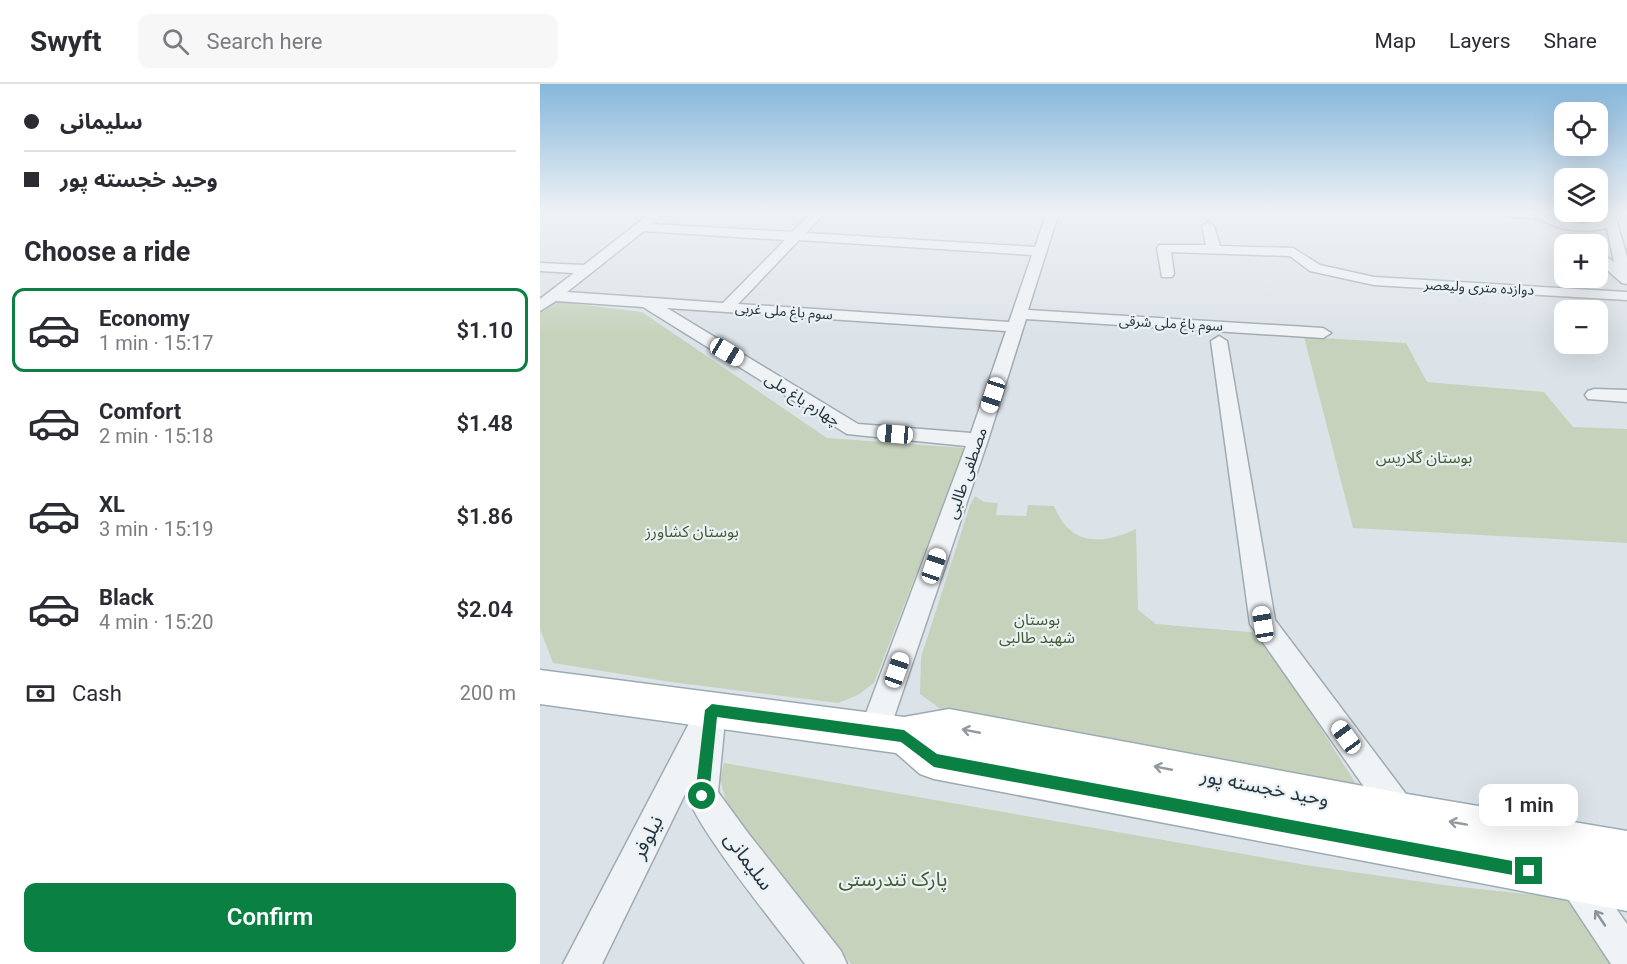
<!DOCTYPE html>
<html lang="en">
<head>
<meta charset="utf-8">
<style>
  body { margin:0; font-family:Roboto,"Noto Sans Arabic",sans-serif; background:#f7f7f7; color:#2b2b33; height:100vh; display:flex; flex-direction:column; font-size:22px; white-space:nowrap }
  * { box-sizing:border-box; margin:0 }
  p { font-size:20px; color:#7c7c81 }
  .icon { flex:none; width:33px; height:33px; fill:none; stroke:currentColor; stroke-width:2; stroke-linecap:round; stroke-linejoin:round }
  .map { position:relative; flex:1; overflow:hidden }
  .side { display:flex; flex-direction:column; background:#fff; width:540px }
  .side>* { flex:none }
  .hud { display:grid; align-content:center; height:132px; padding:0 24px; background:#fff }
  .buttons { position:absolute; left:1014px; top:18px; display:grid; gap:12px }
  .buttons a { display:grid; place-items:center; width:54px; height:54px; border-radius:12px; background:#fff; box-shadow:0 6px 24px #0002; font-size:30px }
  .end { position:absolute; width:27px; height:27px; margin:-14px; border:8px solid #0b8043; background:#fff; box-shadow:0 0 0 3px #fff }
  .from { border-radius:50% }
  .bubble { position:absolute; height:42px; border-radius:12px; background:#fff; box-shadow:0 6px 24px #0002; font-size:20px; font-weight:600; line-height:42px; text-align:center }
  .car { position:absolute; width:18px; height:36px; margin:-18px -9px; border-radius:8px; box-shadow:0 0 4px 2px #0007; background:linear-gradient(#fff 24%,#345 0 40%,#fff 0 76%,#345 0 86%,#fff 0) }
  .hud b { display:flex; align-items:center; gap:21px; height:57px; font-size:22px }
  .hud b+b { border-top:2px solid #e1e1e2 }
  .hud i { width:15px; height:15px; background:#2b2b33 }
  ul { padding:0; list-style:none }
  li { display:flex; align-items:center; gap:18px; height:84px; margin:0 12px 9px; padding:0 12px; border:3px solid transparent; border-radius:12px }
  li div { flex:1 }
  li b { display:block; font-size:22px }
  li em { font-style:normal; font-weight:600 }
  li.current { border-color:#0b8043 }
  li>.icon { width:54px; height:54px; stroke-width:1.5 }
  h2 { padding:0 24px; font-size:27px; line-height:72px }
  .pay { display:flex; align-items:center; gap:15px; height:66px; padding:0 24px; font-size:22px }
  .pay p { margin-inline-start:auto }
  .action { display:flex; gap:12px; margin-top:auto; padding:12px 24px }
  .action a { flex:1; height:69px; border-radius:12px; background:#0b8043; color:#fff; font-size:24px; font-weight:600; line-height:69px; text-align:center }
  header { display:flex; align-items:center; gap:36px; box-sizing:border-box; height:84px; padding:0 30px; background:#fff; border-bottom:2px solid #e1e1e2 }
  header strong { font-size:28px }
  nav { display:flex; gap:33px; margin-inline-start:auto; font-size:21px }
  .search { width:420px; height:54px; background:#f7f7f7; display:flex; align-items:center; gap:15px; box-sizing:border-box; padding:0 21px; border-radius:12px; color:#7c7c81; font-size:22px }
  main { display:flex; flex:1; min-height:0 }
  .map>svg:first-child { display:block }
  .green { fill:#c7d2bd }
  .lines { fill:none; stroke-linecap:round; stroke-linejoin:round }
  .minor-casing { stroke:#a1abb2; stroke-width:3 }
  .major-casing { stroke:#9babb4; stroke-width:3 }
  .minor { fill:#eff3f6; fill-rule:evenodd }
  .major { fill:#fff; fill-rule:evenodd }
  .oneway { stroke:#929a9f }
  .oneway2 { stroke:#8a949a }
  .route { fill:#0b8043 }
  .labels { text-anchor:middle; stroke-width:4.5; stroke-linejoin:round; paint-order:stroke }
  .far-street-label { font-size:14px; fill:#25343f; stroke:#ebf2f5 }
  .street-label { font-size:16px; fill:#25343f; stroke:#ebf2f5 }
  .park-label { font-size:16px; fill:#435c31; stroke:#ebf2f5 }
  .near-street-label { font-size:20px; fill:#25343f; stroke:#ebf2f5 }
  .near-park-label { font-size:20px; fill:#435c31; stroke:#ebf2f5 }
</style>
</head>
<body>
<header>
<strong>Swyft</strong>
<div class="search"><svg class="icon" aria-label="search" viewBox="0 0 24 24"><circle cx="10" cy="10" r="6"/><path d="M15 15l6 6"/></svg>Search here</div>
<nav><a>Map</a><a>Layers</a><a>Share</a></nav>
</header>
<main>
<section class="side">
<div class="hud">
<b><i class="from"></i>سلیمانی</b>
<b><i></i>وحید خجسته پور</b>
</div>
<h2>Choose a ride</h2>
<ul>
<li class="current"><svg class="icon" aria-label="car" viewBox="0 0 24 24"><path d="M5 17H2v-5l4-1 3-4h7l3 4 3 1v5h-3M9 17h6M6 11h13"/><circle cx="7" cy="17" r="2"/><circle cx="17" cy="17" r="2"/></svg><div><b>Economy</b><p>1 min · 15:17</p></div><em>$1.10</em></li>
<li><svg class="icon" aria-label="car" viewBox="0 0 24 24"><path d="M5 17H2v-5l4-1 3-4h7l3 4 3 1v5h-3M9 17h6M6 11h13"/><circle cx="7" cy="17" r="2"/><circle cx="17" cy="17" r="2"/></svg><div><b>Comfort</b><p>2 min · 15:18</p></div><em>$1.48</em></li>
<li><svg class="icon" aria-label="car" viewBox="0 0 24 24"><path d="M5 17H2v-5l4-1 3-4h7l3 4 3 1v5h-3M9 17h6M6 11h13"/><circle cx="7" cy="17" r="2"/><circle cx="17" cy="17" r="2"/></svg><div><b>XL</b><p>3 min · 15:19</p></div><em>$1.86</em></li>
<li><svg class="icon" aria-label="car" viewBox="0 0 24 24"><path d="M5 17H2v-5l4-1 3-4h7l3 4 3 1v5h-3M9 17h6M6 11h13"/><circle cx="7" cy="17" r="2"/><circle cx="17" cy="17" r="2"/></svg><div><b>Black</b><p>4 min · 15:20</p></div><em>$2.04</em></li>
</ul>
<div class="pay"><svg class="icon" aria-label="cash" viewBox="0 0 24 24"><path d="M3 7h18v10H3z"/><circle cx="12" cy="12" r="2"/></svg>Cash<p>200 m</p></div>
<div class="action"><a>Confirm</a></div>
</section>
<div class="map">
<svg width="1087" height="880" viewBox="0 0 1087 880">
  <rect width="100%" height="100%" fill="#dce3e8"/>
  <path class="green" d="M 1010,128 L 1061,128 L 1046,151 Z
    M 12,217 L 102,228 L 287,354 L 425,364 L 334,599 L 318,611 L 298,619 L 131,598 L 13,579 L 0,545 L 0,227 Z
    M 764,253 L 866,259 L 887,298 L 1004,308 L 1033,343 L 1087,345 L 1087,459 L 813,444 Z
    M 435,412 L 444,418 L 458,419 L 456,431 L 486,432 L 488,421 L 514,422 C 530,462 562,461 596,445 L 598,526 L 616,540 L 720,549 L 818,703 L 410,632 L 380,610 L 381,573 L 430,421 Z
    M 184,679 L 772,782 L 911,802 L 1023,814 L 1045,833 L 1074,880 L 311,880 L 187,720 L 180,695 Z"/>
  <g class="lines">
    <defs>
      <path id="minor" d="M 112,128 L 126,128 L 113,140 L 252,148 L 272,128 L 285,128 L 266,149 L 495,163 L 507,128 L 519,128 L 488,226 L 783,244 L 791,249 L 783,254 L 486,235 L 448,356 L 349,648 L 344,658 L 334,663 L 324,658 L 319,648 L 426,362 L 307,350 L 103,223 L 16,217 L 0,227 L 0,215 L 34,189 L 0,187 L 0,179 L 44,181 ZM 104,147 L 245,156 L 183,219 L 27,208 ZM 259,156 L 492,171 L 469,238 L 198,220 ZM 127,224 L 466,247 L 431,349 L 318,340 Z
        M 958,128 L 1007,128 L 1026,137 L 1044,140 L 1065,135 L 1060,128 L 1074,128 L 1087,173 L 1087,200 L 1082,199 L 1058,178 L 1058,167 L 1074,178 L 1067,144 C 1048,148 1030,148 1012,141 C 1008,139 1003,136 999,135 C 986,131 969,136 958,128 Z
        M 668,138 L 674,142 L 680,162 L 753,164 L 780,181 L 834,193 L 1087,208 L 1087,216 L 834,201 L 770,187 L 750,172 L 631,168 L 634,190 L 632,193 L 622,193 L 617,164 L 619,161 L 666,161 L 662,142 Z
        M 679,252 L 687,257 L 735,536 L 872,718 L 877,729 L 872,740 L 861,745 L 850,740 L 710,540 L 671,257 Z
        M 1054,305 L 1087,306 L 1087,318 L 1048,315 L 1045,311 L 1048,307 Z
        M 172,612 L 182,616 L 186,626 L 178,708 L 208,749 L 301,867 L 307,880 L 265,880 C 245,853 144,730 147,706 L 62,880 L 23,880 L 155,628 L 158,627 L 162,616 Z
        M 1034,777 L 1046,782 L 1087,840 L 1087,880 L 1071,880 L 1022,806 L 1017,794 L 1022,782 Z"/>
      <path id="major" d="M 0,586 L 364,633 L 409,625 L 861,709 L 1087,747 L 1087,827 L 394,695 L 380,690 L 356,669 L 0,620 Z"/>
    </defs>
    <use href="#minor" class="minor-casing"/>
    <use href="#major" class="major-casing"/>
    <use href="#minor" class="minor"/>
    <use href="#major" class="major"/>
  </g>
  <defs><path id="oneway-shaft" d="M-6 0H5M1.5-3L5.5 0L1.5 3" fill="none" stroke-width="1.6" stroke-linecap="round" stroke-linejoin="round" transform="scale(1.5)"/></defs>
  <g class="oneway">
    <use href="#oneway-shaft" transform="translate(431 647) rotate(-169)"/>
    <use href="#oneway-shaft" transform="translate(623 684) rotate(-169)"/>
    <use href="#oneway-shaft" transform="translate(918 739) rotate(-170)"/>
  </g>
  <use class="oneway2" href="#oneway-shaft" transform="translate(1060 834) rotate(-124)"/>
  <linearGradient id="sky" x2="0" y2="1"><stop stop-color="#86b7dc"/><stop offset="0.51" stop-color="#eff2f5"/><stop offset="1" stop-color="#eff2f5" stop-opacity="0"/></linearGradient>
  <rect width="1087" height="252" fill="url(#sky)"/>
  <path class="route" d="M 172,620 L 364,646 L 397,670 L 989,780 L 994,782 L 996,787 L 994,792 L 989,794 L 394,683 L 361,658 L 177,633 L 169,712 L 167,717 L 162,719 L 157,717 L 155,712 L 165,626 Z"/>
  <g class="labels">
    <g class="far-street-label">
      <text transform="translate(939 203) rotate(3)" y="5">دوازده متری ولیعصر</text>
      <text transform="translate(244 227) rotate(4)" y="5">سوم باغ ملی غربی</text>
      <text transform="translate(631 239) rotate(3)" y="5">سوم باغ ملی شرقی</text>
    </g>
    <g class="street-label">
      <text transform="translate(263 315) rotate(32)" y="6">چهارم باغ ملی</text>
      <text transform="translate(426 389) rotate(-71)" y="6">مصطفی طالبی</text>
    </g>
    <g class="park-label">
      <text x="884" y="379">بوستان گلاریس</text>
      <text x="152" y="453">بوستان کشاورز</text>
      <text x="497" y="541">بوستان<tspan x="497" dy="18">شهید طالبی</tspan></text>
    </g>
    <g class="near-street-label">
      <text transform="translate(725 703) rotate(11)" y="7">وحید خجسته پور</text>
      <text transform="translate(107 753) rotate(-63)" y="7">نیلوفر</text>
      <text transform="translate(209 777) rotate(53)" y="7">سلیمانی</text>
    </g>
    <g class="near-park-label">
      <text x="353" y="802">پارک تندرستی</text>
    </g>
  </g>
</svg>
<div class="buttons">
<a><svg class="icon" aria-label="locate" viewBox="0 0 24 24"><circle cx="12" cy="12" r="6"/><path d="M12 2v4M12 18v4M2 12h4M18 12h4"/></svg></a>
<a><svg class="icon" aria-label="layers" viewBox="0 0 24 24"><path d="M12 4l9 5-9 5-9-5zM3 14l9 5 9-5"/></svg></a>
<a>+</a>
<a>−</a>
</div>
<i class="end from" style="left:162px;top:712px"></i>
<i class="end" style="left:989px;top:787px"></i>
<div class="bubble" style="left:939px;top:700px;width:99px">1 min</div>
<i class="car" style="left:187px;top:268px;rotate:121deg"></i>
<i class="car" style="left:453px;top:311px;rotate:198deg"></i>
<i class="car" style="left:355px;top:350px;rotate:275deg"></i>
<i class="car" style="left:394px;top:482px;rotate:19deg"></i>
<i class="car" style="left:723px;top:540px;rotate:351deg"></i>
<i class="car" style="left:357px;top:586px;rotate:19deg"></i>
<i class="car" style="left:806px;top:653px;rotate:324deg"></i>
</div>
</main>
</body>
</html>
